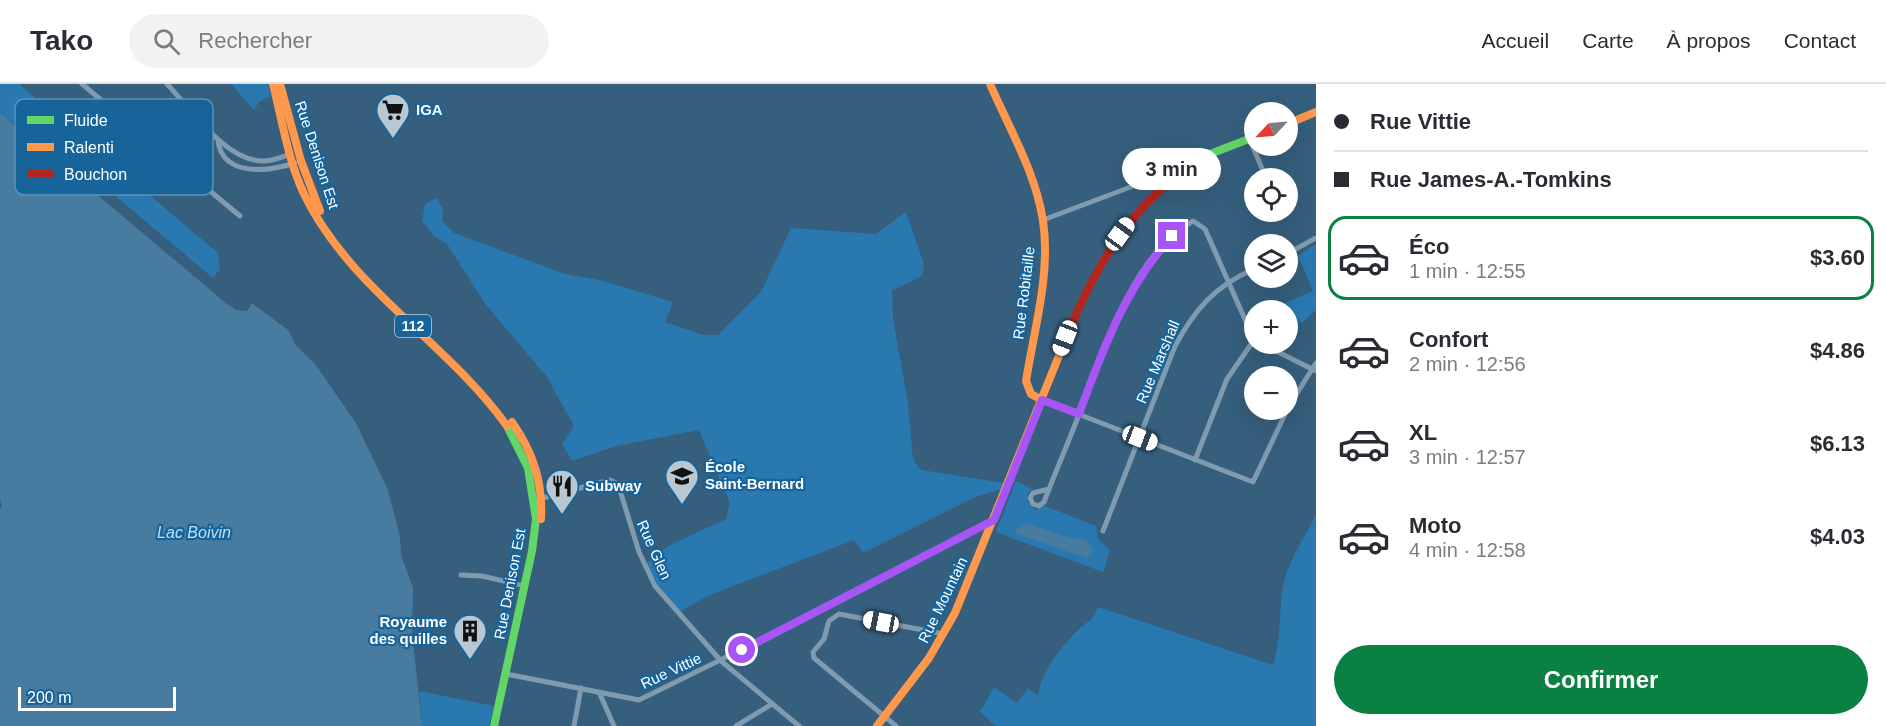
<!DOCTYPE html>
<html lang="fr">
<head>
<meta charset="utf-8">
<style>
  body { margin:0; font-family:Helvetica,sans-serif; background:#f2f2f3; color:#2b2b33; height:100vh; display:flex; flex-direction:column; font-size:22px; white-space:nowrap }
  * { box-sizing:border-box; margin:0 }
  p { font-size:20px; color:#7c7c81 }
  .icon { flex:none; width:33px; height:33px; fill:none; stroke:currentColor; stroke-width:2; stroke-linecap:round; stroke-linejoin:round }
  .map { position:relative; flex:1; overflow:hidden }
  .drawer { display:flex; flex-direction:column; background:#fff; width:570px }
  .drawer>* { flex:none }
  .guide { display:grid; align-content:center; height:132px; padding:0 18px; background:#fff }
  .needle { width:39px; rotate:244deg }
  .controls { position:absolute; left:1244px; top:18px; display:grid; gap:12px }
  .controls a { display:grid; place-items:center; width:54px; height:54px; border-radius:50%; background:#fff; box-shadow:0 6px 24px #0002; font-size:30px }
  .scale { position:absolute; left:18px; bottom:15px; width:158px; box-sizing:border-box; padding-left:6px; border:3px solid #fff; border-top:0; font-size:16px; line-height:21px; white-space:nowrap; color:#fff; -webkit-text-stroke:4px #17649b; paint-order:stroke }
  .end { position:absolute; width:27px; height:27px; margin:-14px; border:8px solid #a855f7; background:#fff; box-shadow:0 0 0 3px #fff }
  .from { border-radius:50% }
  .bubble { position:absolute; height:42px; border-radius:21px; background:#fff; box-shadow:0 6px 24px #0002; font-size:20px; font-weight:700; line-height:42px; text-align:center }
  .car { position:absolute; width:18px; height:36px; margin:-18px -9px; border-radius:8px; box-shadow:0 0 4px 2px #0007; background:linear-gradient(#fff 24%,#345 0 40%,#fff 0 76%,#345 0 86%,#fff 0) }
  .guide b { display:flex; align-items:center; gap:21px; height:57px; font-size:22px }
  .guide b+b { border-top:2px solid #e1e1e2 }
  .guide i { width:15px; height:15px; background:#2b2b33 }
  ul { padding:0; list-style:none }
  li { display:flex; align-items:center; gap:18px; height:84px; margin:0 12px 9px; padding:0 6px; border:3px solid transparent; border-radius:18px }
  li div { flex:1 }
  li b { display:block; font-size:22px }
  li em { font-style:normal; font-weight:700 }
  li.selected { border-color:#0b8043 }
  li>.icon { width:54px; height:54px; stroke-width:1.5 }
  .cta { display:flex; gap:12px; margin-top:auto; padding:12px 18px }
  .cta a { flex:1; height:69px; border-radius:36px; background:#0b8043; color:#fff; font-size:24px; font-weight:700; line-height:69px; text-align:center }
  header { display:flex; align-items:center; gap:36px; box-sizing:border-box; height:84px; padding:0 30px; background:#fff; border-bottom:2px solid #e1e1e2 }
  header strong { font-size:28px }
  nav { display:flex; gap:33px; margin-inline-start:auto; font-size:21px }
  .search { width:420px; height:54px; background:#f2f2f3; display:flex; align-items:center; gap:15px; box-sizing:border-box; padding:0 21px; border-radius:33px; color:#7c7c81; font-size:22px }
  main { display:flex; flex:1; min-height:0 }
  .map>svg:first-child { display:block }
  .green { fill:#2979b0 }
  .water { fill:#477ba0 }
  .lines { fill:none; stroke-linecap:round; stroke-linejoin:round }
  .street { stroke:#809baf; stroke-width:5 }
  .fast { stroke:#63d668; stroke-width:8 }
  .slow { stroke:#ff974d; stroke-width:8 }
  .jam { stroke:#b3261e; stroke-width:8 }
  .route { stroke:#a855f7; stroke-width:8 }
  .labels { text-anchor:middle; stroke-width:4.5; stroke-linejoin:round; paint-order:stroke }
  .shield { fill:#17649b; stroke:#b9d0e1; stroke-width:1.5 }
  .shield-label { font-size:14px; font-weight:bold; fill:#fff }
  .poi-label { font-size:15px; font-weight:bold; fill:#fff; stroke:#17649b; text-anchor:start }
  .street-label { font-size:15px; fill:#fff; stroke:#17649b }
  .water-label { font-size:16px; font-style:italic; fill:#bae0f8; stroke:#17649b }
  .key { fill:#17649b; stroke:#5d92b9; stroke-width:1.5 }
  .key-label { font-size:16px; fill:#fff }
</style>
</head>
<body>
<header>
<strong>Tako</strong>
<div class="search"><svg class="icon" aria-label="search" viewBox="0 0 24 24"><circle cx="10" cy="10" r="6"/><path d="M15 15l6 6"/></svg>Rechercher</div>
<nav><a>Accueil</a><a>Carte</a><a>À propos</a><a>Contact</a></nav>
</header>
<main>
<div class="map">
<svg width="1316" height="642" viewBox="0 0 1316 642">
  <rect width="100%" height="100%" fill="#355f7d"/>
  <path class="green" d="M 0,0 L 19,0 L 218,169 L 220,185 L 213,194 L 18,30 L 14,40 L 0,29 Z
    M 231,0 L 268,0 L 271,12 L 259,18 L 254,26 Z
    M 436,114 L 443,125 L 442,137 L 454,149 L 565,190 L 599,196 L 673,218 L 665,238 L 703,251 L 718,251 L 761,208 L 791,144 L 876,150 L 906,128 L 924,180 L 922,192 L 892,207 L 893,235 L 908,319 L 913,376 L 921,386 L 1005,399 L 1003,405 L 975,413 L 863,469 L 854,456 L 707,512 L 676,530 L 644,481 L 668,462 L 726,435 L 730,419 L 699,346 L 616,362 L 572,377 L 562,360 L 574,342 L 547,293 L 486,221 L 447,160 L 434,152 L 422,137 L 425,120 Z
    M 1316,160 L 1316,226 L 1302,239 L 1287,230 L 1287,226 L 1276,223 L 1313,207 L 1298,172 Z
    M 1016,397 L 1032,405 L 1027,411 L 1027,417 L 1036,426 L 1045,422 L 1096,442 L 1098,455 L 1110,466 L 1103,488 L 996,448 Z
    M 1316,430 L 1316,642 L 996,642 L 980,628 L 994,603 L 1017,619 L 1028,604 L 1038,612 C 1041,588 1060,564 1077,547 C 1087,537 1092,539 1098,523 L 1273,581 C 1282,554 1278,526 1284,498 C 1289,476 1306,451 1316,430 Z
    M 419,607 L 494,622 L 489,642 L 422,642 Z"/>
  <path class="water" d="M 0,29 L 227,220 L 237,226 L 247,227 L 252,219 L 288,246 L 295,260 L 315,280 L 356,339 L 388,406 L 400,453 L 401,471 L 413,504 L 412,547 L 422,642 L 0,642 L 0,424 L 2,422 L 0,416 Z
    M 1025,439 C 1046,444 1064,455 1085,456 L 1092,464 L 1092,470 L 1087,474 L 1017,450 L 1016,445 Z"/>
  <g class="lines">
    <path class="street" d="M 82,0 L 240,132
      M 167,0 C 191,25 226,78 264,77 C 273,77 282,73 291,70
      M 1249,54 L 1264,89
      M 218,57 C 223,94 270,87 295,79
      M 156,62 L 188,23
      M 1043,136 L 1189,81
      M 1287,170 L 1316,154
      M 1267,260 L 1276,267 L 1316,287
      M 1042,316 L 1253,398 L 1287,326
      M 1287,325 L 1316,279
      M 1195,376 L 1227,295 L 1254,256
      M 1049,405 L 1033,409 L 1030,414 L 1033,420 L 1039,422 L 1044,418 L 1049,405 C 1059,380 1070,354 1080,328 C 1102,269 1134,168 1193,137 L 1205,145 L 1247,240 L 1254,248
      M 539,415 L 610,396 L 618,400 L 639,468 L 655,502 L 721,577 L 799,642
      M 1103,447 L 1175,262 C 1195,225 1215,202 1254,185
      M 461,491 L 482,492 L 525,502
      M 506,590 L 639,616 L 828,523 L 993,437
      M 599,608 L 614,642
      M 574,642 L 581,604
      M 736,642 L 772,620
      M 896,642 L 814,574 L 813,568 L 824,555 L 829,537 L 839,530 L 944,550"/>
    <path class="fast" d="M 1180,90 L 1210,70 L 1254,53
      M 494,642 L 532,467 L 536,435 L 528,384 L 507,342"/>
    <path class="slow" d="M 273,0 C 282,36 288,76 304,110 C 350,205 447,258 507,342
      M 280,0 L 301,77 L 320,127
      M 990,0 C 1009,44 1036,89 1043,137 C 1051,189 1034,246 1026,297 L 1031,310 L 1042,316
      M 1287,40 L 1316,28
      M 512,338 C 533,368 543,398 541,435
      M 877,642 L 929,574 L 955,529 L 1071,242"/>
    <path class="jam" d="M 1071,242 C 1096,183 1128,128 1180,90"/>
  </g>
  <g class="lines">
    <path class="route" d="M 742,566 L 994,436 L 1042,316 L 1079,330 C 1103,265 1125,204 1172,152"/>
  </g>
  <defs>
    <symbol id="supermarket-pin" viewBox="-11 -11 22 30"><path d="M0 17L-7.5 6A9.5 9.5 0 1 1 7.5 6Z" fill="#b8c7d2" stroke="#17649b"/><path d="M-6-5.5h2.5l.6 2H6L4.5 2H-2.5L-4.4-4H-6ZM-1.5 3.2a1.3 1.3 0 1 0 .1 0ZM3 3.2a1.3 1.3 0 1 0 .1 0Z" fill="#111"/></symbol>
    <symbol id="school-pin" viewBox="-11 -11 22 30"><path d="M0 17L-7.5 6A9.5 9.5 0 1 1 7.5 6Z" fill="#b8c7d2" stroke="#17649b"/><path d="M0-5L7-2L0 1L-7-2ZM-4 1L0 2.5L4 1V4Q0 6-4 4Z" fill="#111"/></symbol>
    <symbol id="restaurant-pin" viewBox="-11 -11 22 30"><path d="M0 17L-7.5 6A9.5 9.5 0 1 1 7.5 6Z" fill="#b8c7d2" stroke="#17649b"/><path d="M-5-6h1v4h1v-4h1v4h1v-4h1v5L-1.5 .5V6h-2V.5L-5-1ZM5-6V6H3V1.5H1.5Q1.5-4 5-6Z" fill="#111"/></symbol>
    <symbol id="building-pin" viewBox="-11 -11 22 30"><path d="M0 17L-7.5 6A9.5 9.5 0 1 1 7.5 6Z" fill="#b8c7d2" stroke="#17649b"/><path d="M-4-6H4V6H1V3H-1V6H-4ZM-2.5-4.3h1.7v1.8h-1.7ZM.8-4.3h1.7v1.8H.8ZM-2.5-1h1.7V.8h-1.7ZM.8-1h1.7V.8H.8Z" fill="#111"/></symbol>
  </defs>
  <g fill-rule="evenodd">
    <use href="#supermarket-pin" x="374" y="7" width="38" height="52"/>
    <use href="#school-pin" x="663" y="373" width="38" height="52"/>
    <use href="#restaurant-pin" x="543" y="383" width="38" height="52"/>
    <use href="#building-pin" x="451" y="528" width="38" height="52"/>
  </g>
  <g class="labels">
    <rect class="shield" x="395" y="231" width="36" height="22" rx="4.5"/>
    <g class="shield-label">
      <text x="413" y="247">112</text>
    </g>
    <g class="poi-label">
      <text x="416" y="31">IGA</text>
      <text x="705" y="388">École<tspan x="705" dy="17">Saint-Bernard</tspan></text>
      <text x="585" y="407">Subway</text>
      <text x="447" y="543" text-anchor="end">Royaume<tspan x="447" dy="17">des quilles</tspan></text>
    </g>
    <g class="street-label">
      <text transform="translate(317 71) rotate(72)" y="5">Rue Denison Est</text>
      <text transform="translate(1024 209) rotate(-83)" y="5">Rue Robitaille</text>
      <text transform="translate(1158 278) rotate(-67)" y="5">Rue Marshall</text>
      <text transform="translate(654 466) rotate(66)" y="5">Rue Glen</text>
      <text transform="translate(510 500) rotate(-79)" y="5">Rue Denison Est</text>
      <text transform="translate(943 516) rotate(-64)" y="5">Rue Mountain</text>
      <text transform="translate(671 587) rotate(-25)" y="5">Rue Vittie</text>
    </g>
    <g class="water-label">
      <text x="194" y="454">Lac Boivin</text>
    </g>
  </g>
  <rect x="15" y="15" width="198" height="96" rx="9" class="key"/>
  <rect x="27" y="32" width="27" height="8" fill="#63d668"/>
  <rect x="27" y="59" width="27" height="8" fill="#ff974d"/>
  <rect x="27" y="86" width="27" height="8" fill="#b3261e"/>
  <g class="key-label">
    <text x="64" y="42">Fluide</text>
    <text x="64" y="69">Ralenti</text>
    <text x="64" y="96">Bouchon</text>
  </g>
</svg>
<div class="controls">
<a><svg class="needle" viewBox="-14 -14 28 28"><path d="M0-13l5 13h-10z" fill="#e53935"/><path d="M0 13l5-13h-10z" fill="#7c7c81"/></svg></a>
<a><svg class="icon" aria-label="locate" viewBox="0 0 24 24"><circle cx="12" cy="12" r="6"/><path d="M12 2v4M12 18v4M2 12h4M18 12h4"/></svg></a>
<a><svg class="icon" aria-label="layers" viewBox="0 0 24 24"><path d="M12 4l9 5-9 5-9-5zM3 14l9 5 9-5"/></svg></a>
<a>+</a>
<a>−</a>
</div>
<div class="scale">200 m</div>
<i class="end from" style="left:742px;top:566px"></i>
<i class="end" style="left:1172px;top:152px"></i>
<div class="bubble" style="left:1122px;top:64px;width:99px">3 min</div>
<i class="car" style="left:1120px;top:150px;rotate:36deg"></i>
<i class="car" style="left:1065px;top:254px;rotate:201deg"></i>
<i class="car" style="left:1140px;top:354px;rotate:111deg"></i>
<i class="car" style="left:881px;top:538px;rotate:281deg"></i>
</div>
<section class="drawer">
<div class="guide">
<b><i class="from"></i>Rue Vittie</b>
<b><i></i>Rue James-A.-Tomkins</b>
</div>
<ul>
<li class="selected"><svg class="icon" aria-label="car" viewBox="0 0 24 24"><path d="M5 17H2v-5l4-1 3-4h7l3 4 3 1v5h-3M9 17h6M6 11h13"/><circle cx="7" cy="17" r="2"/><circle cx="17" cy="17" r="2"/></svg><div><b>Éco</b><p>1 min · 12:55</p></div><em>$3.60</em></li>
<li><svg class="icon" aria-label="car" viewBox="0 0 24 24"><path d="M5 17H2v-5l4-1 3-4h7l3 4 3 1v5h-3M9 17h6M6 11h13"/><circle cx="7" cy="17" r="2"/><circle cx="17" cy="17" r="2"/></svg><div><b>Confort</b><p>2 min · 12:56</p></div><em>$4.86</em></li>
<li><svg class="icon" aria-label="car" viewBox="0 0 24 24"><path d="M5 17H2v-5l4-1 3-4h7l3 4 3 1v5h-3M9 17h6M6 11h13"/><circle cx="7" cy="17" r="2"/><circle cx="17" cy="17" r="2"/></svg><div><b>XL</b><p>3 min · 12:57</p></div><em>$6.13</em></li>
<li><svg class="icon" aria-label="car" viewBox="0 0 24 24"><path d="M5 17H2v-5l4-1 3-4h7l3 4 3 1v5h-3M9 17h6M6 11h13"/><circle cx="7" cy="17" r="2"/><circle cx="17" cy="17" r="2"/></svg><div><b>Moto</b><p>4 min · 12:58</p></div><em>$4.03</em></li>
</ul>
<div class="cta"><a>Confirmer</a></div>
</section>
</main>
</body>
</html>
